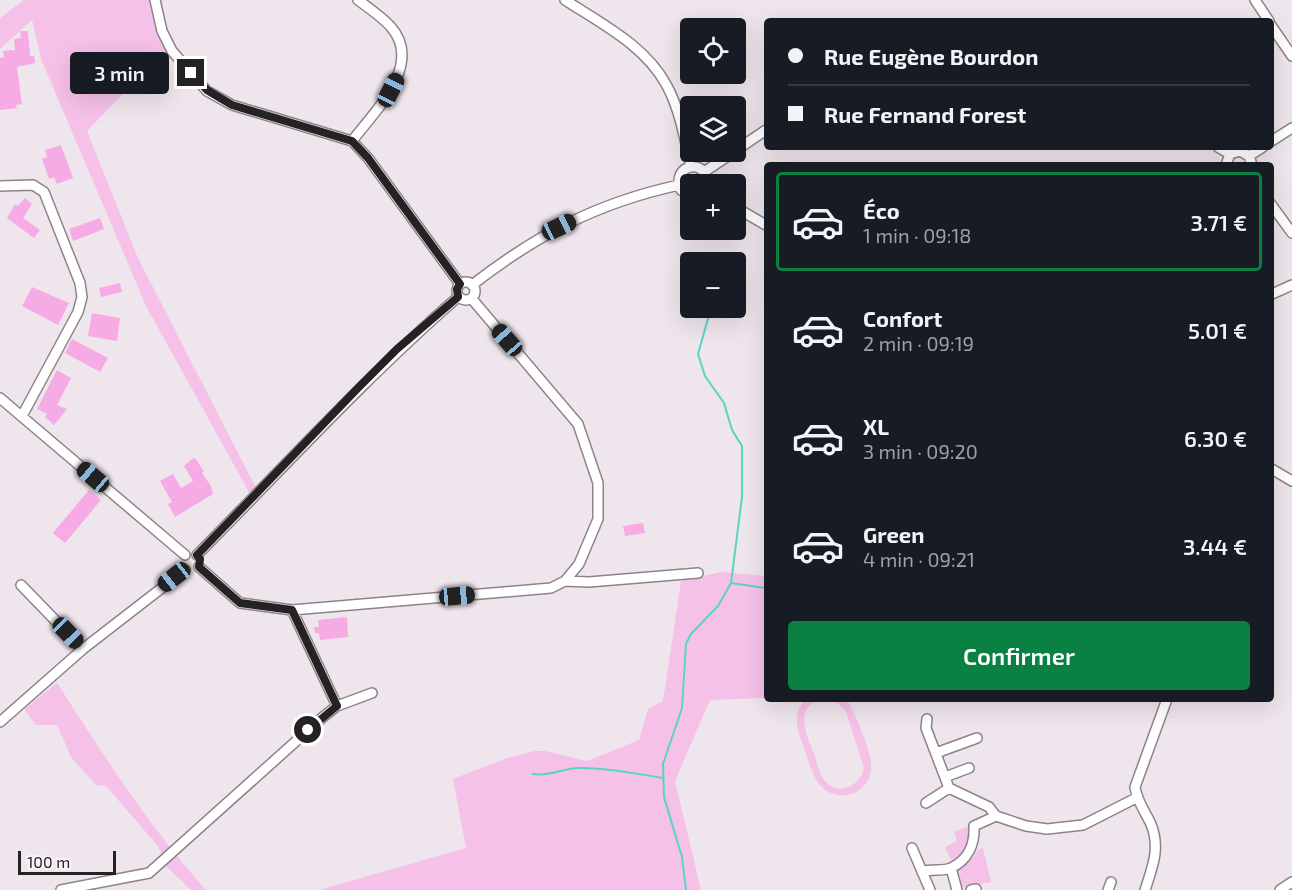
<!DOCTYPE html>
<html lang="fr">
<head>
<meta charset="utf-8">
<style>
  body { margin:0; font-family:"Exo 2",sans-serif; background:#20242c; color:#f1f3f6; height:100vh; display:flex; flex-direction:column; font-size:22px; white-space:nowrap }
  * { box-sizing:border-box; margin:0 }
  p { font-size:20px; color:#9ea1a6 }
  .icon { flex:none; width:33px; height:33px; fill:none; stroke:currentColor; stroke-width:2; stroke-linecap:round; stroke-linejoin:round }
  .map { position:relative; flex:1; overflow:hidden }
  .sheet { position:absolute; left:764px; top:162px; width:510px; height:540px; display:flex; flex-direction:column; background:#171b24; border-radius:6px; box-shadow:0 6px 24px #0002 }
  .sheet>* { flex:none }
  .guide { position:absolute; left:764px; top:18px; width:510px; height:132px; border-radius:6px; box-shadow:0 6px 24px #0002; display:grid; align-content:center; height:132px; padding:0 24px; background:#171b24 }
  .buttons { position:absolute; left:680px; top:18px; display:grid; gap:12px }
  .buttons a { display:grid; place-items:center; width:66px; height:66px; border-radius:6px; background:#171b24; box-shadow:0 6px 24px #0002; font-size:30px }
  .scale { position:absolute; left:18px; bottom:15px; width:98px; box-sizing:border-box; padding-left:6px; border:3px solid #252224; border-top:0; font-size:16px; line-height:21px; white-space:nowrap; color:#252224; -webkit-text-stroke:4px #fcf3f9; paint-order:stroke }
  .end { position:absolute; width:27px; height:27px; margin:-14px; border:8px solid #252224; background:#fff; box-shadow:0 0 0 3px #fff }
  .from { border-radius:50% }
  .bubble { position:absolute; height:42px; border-radius:6px; background:#171b24; box-shadow:0 6px 24px #0002; font-size:20px; font-weight:600; line-height:42px; text-align:center }
  .car { position:absolute; width:18px; height:36px; margin:-18px -9px; border-radius:8px; box-shadow:0 0 4px 2px #0007; background:linear-gradient(#222 24%,#8ab4d8 0 40%,#222 0 76%,#8ab4d8 0 86%,#222 0) }
  .guide b { display:flex; align-items:center; gap:21px; height:57px; font-size:22px }
  .guide b+b { border-top:2px solid #363941 }
  .guide i { width:15px; height:15px; background:#f1f3f6 }
  ul { padding:10px 0 0; list-style:none }
  li { display:flex; align-items:center; gap:18px; height:99px; margin:0 12px 9px; padding:0 12px; border:3px solid transparent; border-radius:6px }
  li div { flex:1 }
  li b { display:block; font-size:22px }
  li em { font-style:normal; font-weight:600 }
  li.selected { border-color:#0b8043 }
  li>.icon { width:54px; height:54px; stroke-width:1.5 }
  .primary-button { display:flex; gap:12px; margin-top:auto; padding:12px 24px }
  .primary-button a { flex:1; height:69px; border-radius:6px; background:#0b8043; color:#fff; font-size:24px; font-weight:600; line-height:69px; text-align:center }
  .map>svg:first-child { display:block }
  .green { fill:#f6c1e8 }
  .lines { fill:none; stroke-linecap:round; stroke-linejoin:round }
  .stream { stroke:#59d4c0; stroke-width:2 }
  .building { fill:#f7abe4 }
  .minor-casing { stroke:#8c848a; stroke-width:12 }
  .minor { stroke:#fff; stroke-width:9 }
  .route { stroke:#252224; stroke-width:8 }
</style>
</head>
<body>
<div class="map">
<svg width="1292" height="890" viewBox="0 0 1292 890">
  <rect width="100%" height="100%" fill="#efe5ec"/>
  <path class="green" d="M 24,0 L 162,0 L 169,55 L 138,78 L 87,131 L 138,258 L 256,488 L 250,494 L 146,306 L 41,59 L 32,20 L 0,49 L 0,18 Z
    M 721,572 L 766,576 L 766,698 L 710,700 L 675,781 L 701,890 L 319,890 L 466,848 L 453,779 L 507,758 L 535,751 L 546,751 L 587,761 L 639,740 L 648,709 L 663,701 L 681,581 Z
    M 57,683 C 103,754 149,827 206,890 L 191,890 L 167,867 L 158,846 L 106,786 L 96,785 L 71,757 L 57,725 L 36,725 L 24,709 Z
    M 806,699 L 823,699 C 792,706 807,736 815,756 C 817,764 820,776 826,782 C 840,796 860,786 864,768 L 846,712 L 839,704 L 826,699 L 848,701 C 856,716 873,754 871,770 C 868,794 839,804 822,787 C 812,778 808,758 803,745 C 797,728 791,714 806,699 Z
    M 968,826 L 971,838 L 961,860 L 953,864 L 945,847 L 957,841 L 954,832 Z
    M 983,848 L 991,882 L 959,888 L 955,872 L 957,868 L 965,865 L 969,856 L 973,858 L 978,850 Z"/>
  <g class="lines">
    <path class="stream" d="M 731,583 L 766,588
      M 533,774 C 550,777 563,768 579,768 C 606,767 636,774 663,778
      M 686,890 L 682,857 L 664,797 L 663,764 L 682,708 L 686,644 L 691,634 L 718,606 L 731,583 L 742,497 L 742,446 L 732,430 L 724,403 L 705,376 L 698,354 L 711,308"/>
  </g>
  <path class="building" d="M 20,31 L 28,31 L 30,56 L 34,56 L 35,63 L 17,67 L 22,104 L 16,105 L 17,108 L 0,110 L 0,58 L 4,57 L 3,51 L 15,50 L 14,39 L 21,38 Z
    M 61,145 L 73,178 L 57,184 L 54,177 L 49,179 L 42,159 L 47,157 L 45,150 Z
    M 25,198 L 32,204 L 23,218 L 40,230 L 34,238 L 7,218 L 15,204 L 18,206 Z
    M 100,218 L 104,229 L 73,241 L 69,229 Z
    M 120,283 L 122,292 L 101,297 L 99,288 Z
    M 32,287 L 69,303 L 58,325 L 22,306 Z
    M 92,313 L 120,318 L 117,341 L 88,336 Z
    M 72,339 L 108,358 L 100,372 L 65,353 Z
    M 57,370 L 71,378 L 57,405 L 67,409 L 54,425 L 45,417 L 47,414 L 37,409 Z
    M 193,458 L 196,459 L 204,472 L 202,473 L 211,486 L 213,494 L 175,517 L 168,504 L 172,502 L 160,481 L 173,474 L 181,488 L 193,481 L 184,466 Z
    M 89,490 L 101,500 L 65,543 L 53,533 Z
    M 643,523 L 645,533 L 625,536 L 623,526 Z
    M 347,617 L 348,637 L 320,640 L 319,633 L 315,633 L 314,627 L 319,627 L 318,620 Z"/>
  <g class="lines">
    <defs>
      <path id="minor" d="M 155,0 L 162,31 L 172,51 L 207,91 L 232,105 L 352,141 L 368,158 L 460,284
        M 565,0 C 602,24 646,46 667,86 C 680,110 685,140 691,167
        M 1255,0 L 1269,21
        M 1270,24 L 1292,56
        M 352,141 C 374,112 424,65 391,27 C 382,17 369,8 358,0
        M 1270,142 L 1292,128
        M 1218,147 L 1230,154
        M 735,151 L 766,130
        M 1249,156 L 1263,147
        M 1226,165 L 1230,154 L 1240,151 L 1249,156 L 1252,165
        M 704,172 L 734,152
        M 0,186 L 33,185 L 44,192 L 80,283 L 82,297 L 78,312 L 22,416
        M 690,195 L 681,190 C 670,164 708,157 707,184
        M 1270,203 L 1292,233
        M 735,207 L 766,225
        M457 291a9 9 0 1 1 18 0a9 9 0 1 1-18 0Z
        M 472,285 C 538,234 597,203 679,185
        M 1270,295 L 1292,285
        M 0,398 L 185,555
        M 1270,468 L 1292,481
        M 197,555 C 283,468 366,377 458,297
        M 199,567 L 240,603 L 292,610 L 551,588 L 565,581 L 579,564 L 598,519 L 598,483 L 578,424 L 472,299
        M 565,581 L 589,582 L 698,573
        M 21,585 L 83,649
        M 292,610 L 337,706
        M 927,719 L 926,728 L 949,788 L 989,807 L 996,816 L 1026,826 L 1047,829 L 1083,825 L 1136,798
        M 0,722 L 83,649 L 185,570
        M 936,753 L 977,738
        M 945,777 L 969,768
        M 926,803 L 949,788
        M 912,848 L 930,890
        M 922,872 C 932,868 941,872 951,868
        M 61,890 L 149,873 L 323,717 L 337,706 L 372,693
        M 957,890 L 951,868 C 968,860 975,844 974,826 L 996,816
        M 971,890 L 976,889
        M 1108,890 L 1111,882
        M 1145,890 C 1153,866 1161,846 1150,822 C 1144,810 1137,801 1135,787 L 1167,699
        M 1280,890 L 1292,882"/>
    </defs>
    <use href="#minor" class="minor-casing"/>
    <use href="#minor" class="minor"/>
  </g>
  <g class="lines">
    <path class="route" d="M 191,73 L 207,90 L 232,105 L 352,141 L 368,158 L 460,284 L 457,289 L 458,297 L 397,349 L 358,388 L 197,555 L 200,559 L 199,567 L 240,603 L 292,610 L 337,706 L 308,730"/>
  </g>
</svg>
<div class="buttons">
<a><svg class="icon" aria-label="locate" viewBox="0 0 24 24"><circle cx="12" cy="12" r="6"/><path d="M12 2v4M12 18v4M2 12h4M18 12h4"/></svg></a>
<a><svg class="icon" aria-label="layers" viewBox="0 0 24 24"><path d="M12 4l9 5-9 5-9-5zM3 14l9 5 9-5"/></svg></a>
<a>+</a>
<a>−</a>
</div>
<div class="scale">100 m</div>
<i class="end from" style="left:308px;top:730px"></i>
<i class="end" style="left:191px;top:73px"></i>
<div class="bubble" style="left:70px;top:52px;width:99px">3 min</div>
<i class="car" style="left:391px;top:90px;rotate:27deg"></i>
<i class="car" style="left:559px;top:227px;rotate:65deg"></i>
<i class="car" style="left:507px;top:340px;rotate:319deg"></i>
<i class="car" style="left:93px;top:477px;rotate:310deg"></i>
<i class="car" style="left:174px;top:577px;rotate:232deg"></i>
<i class="car" style="left:457px;top:596px;rotate:85deg"></i>
<i class="car" style="left:68px;top:633px;rotate:136deg"></i>
<div class="guide">
<b><i class="from"></i>Rue Eugène Bourdon</b>
<b><i></i>Rue Fernand Forest</b>
</div>
<section class="sheet">
<ul>
<li class="selected"><svg class="icon" aria-label="car" viewBox="0 0 24 24"><path d="M5 17H2v-5l4-1 3-4h7l3 4 3 1v5h-3M9 17h6M6 11h13"/><circle cx="7" cy="17" r="2"/><circle cx="17" cy="17" r="2"/></svg><div><b>Éco</b><p>1 min · 09:18</p></div><em>3.71 €</em></li>
<li><svg class="icon" aria-label="car" viewBox="0 0 24 24"><path d="M5 17H2v-5l4-1 3-4h7l3 4 3 1v5h-3M9 17h6M6 11h13"/><circle cx="7" cy="17" r="2"/><circle cx="17" cy="17" r="2"/></svg><div><b>Confort</b><p>2 min · 09:19</p></div><em>5.01 €</em></li>
<li><svg class="icon" aria-label="car" viewBox="0 0 24 24"><path d="M5 17H2v-5l4-1 3-4h7l3 4 3 1v5h-3M9 17h6M6 11h13"/><circle cx="7" cy="17" r="2"/><circle cx="17" cy="17" r="2"/></svg><div><b>XL</b><p>3 min · 09:20</p></div><em>6.30 €</em></li>
<li><svg class="icon" aria-label="car" viewBox="0 0 24 24"><path d="M5 17H2v-5l4-1 3-4h7l3 4 3 1v5h-3M9 17h6M6 11h13"/><circle cx="7" cy="17" r="2"/><circle cx="17" cy="17" r="2"/></svg><div><b>Green</b><p>4 min · 09:21</p></div><em>3.44 €</em></li>
</ul>
<div class="primary-button"><a>Confirmer</a></div>
</section>
</div>
</body>
</html>
